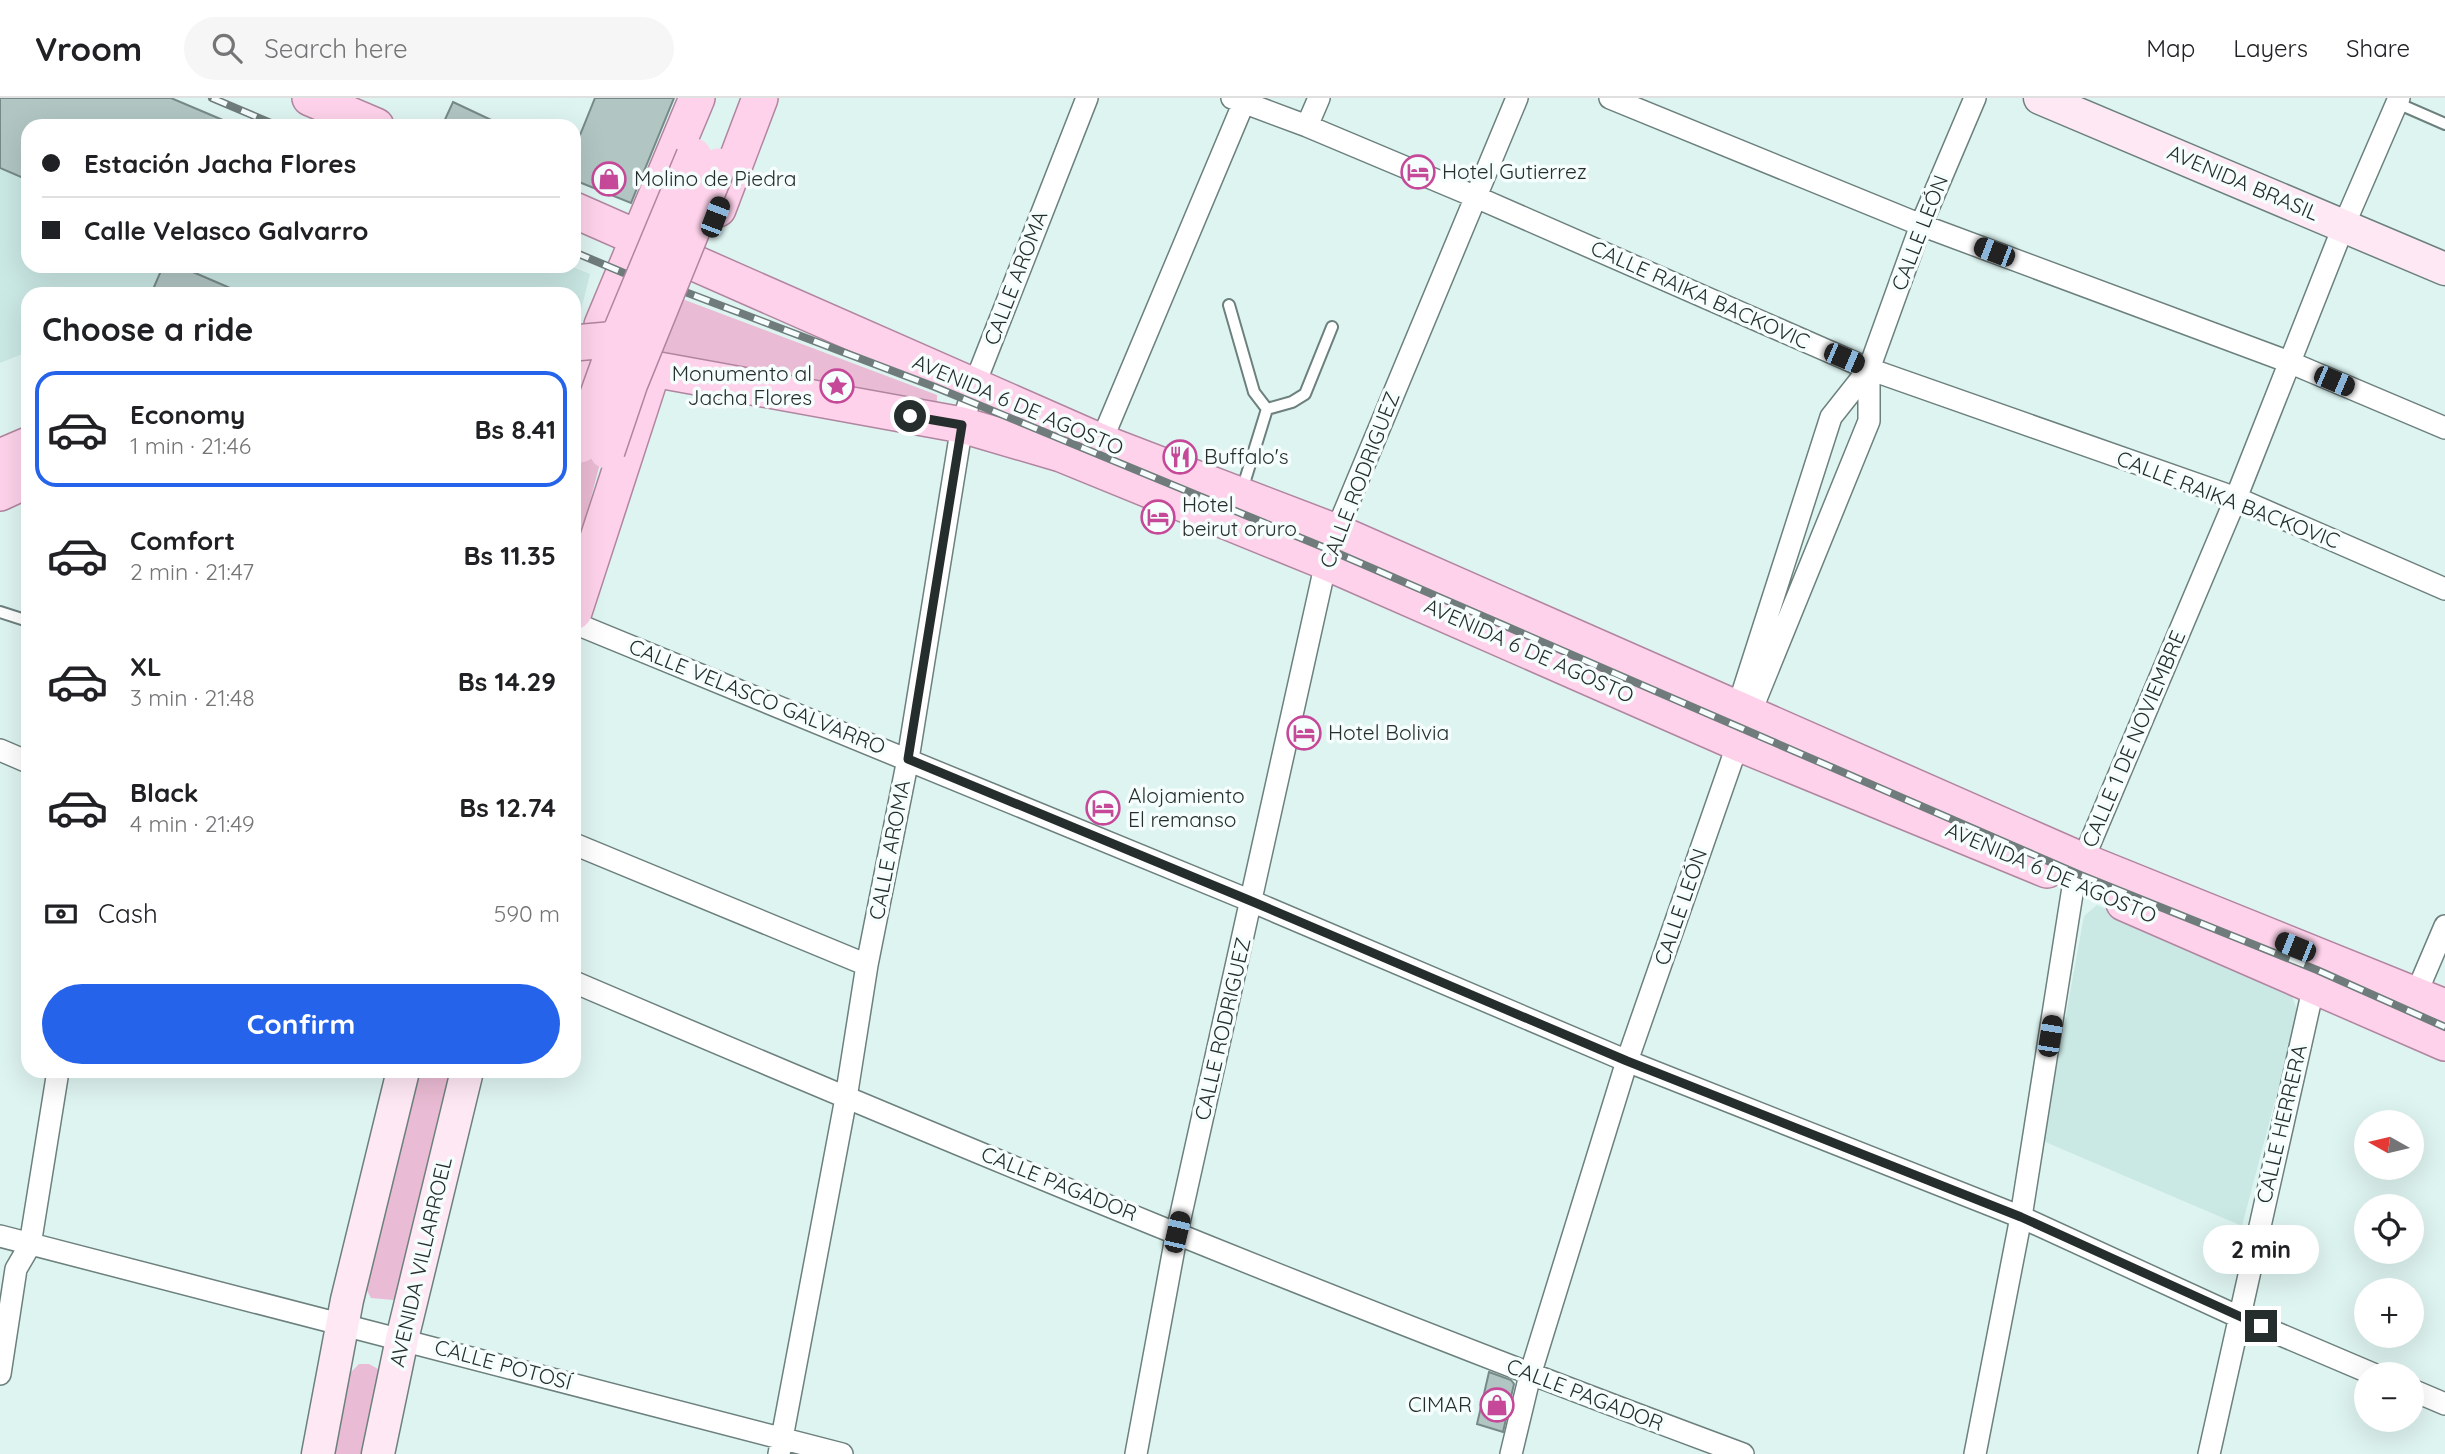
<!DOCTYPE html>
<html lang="en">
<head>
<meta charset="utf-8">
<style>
  body { margin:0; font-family:Quicksand,sans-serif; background:#f6f6f6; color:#202124; height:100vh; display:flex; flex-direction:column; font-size:26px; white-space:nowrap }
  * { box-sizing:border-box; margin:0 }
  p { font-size:23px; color:#757577 }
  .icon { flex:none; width:38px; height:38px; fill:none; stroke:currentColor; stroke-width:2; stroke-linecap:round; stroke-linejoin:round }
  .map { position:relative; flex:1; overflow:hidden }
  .sheet { position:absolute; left:21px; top:189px; width:560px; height:791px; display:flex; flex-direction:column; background:#fff; border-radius:21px; box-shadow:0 7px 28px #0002 }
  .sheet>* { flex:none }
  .guide { position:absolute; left:21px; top:21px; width:560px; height:154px; border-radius:21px; box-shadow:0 7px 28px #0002; display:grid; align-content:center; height:154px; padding:0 21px; background:#fff }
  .needle { width:46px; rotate:278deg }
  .tools { position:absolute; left:2354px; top:1012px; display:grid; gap:14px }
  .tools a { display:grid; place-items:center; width:70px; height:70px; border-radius:50%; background:#fff; box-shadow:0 7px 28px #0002; font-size:35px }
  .end { position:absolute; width:32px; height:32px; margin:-16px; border:9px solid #262e2d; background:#fff; box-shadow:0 0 0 4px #fff }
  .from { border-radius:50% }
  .bubble { position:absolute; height:49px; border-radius:24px; background:#fff; box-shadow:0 7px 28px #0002; font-size:23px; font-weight:800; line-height:49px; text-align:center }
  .car { position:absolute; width:21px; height:42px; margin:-21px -10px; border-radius:9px; box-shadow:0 0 5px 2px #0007; background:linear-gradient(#222 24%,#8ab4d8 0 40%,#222 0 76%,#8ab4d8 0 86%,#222 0) }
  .guide b { display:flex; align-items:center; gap:24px; height:66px; font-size:26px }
  .guide b+b { border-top:2px solid #e0e0e0 }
  .guide i { width:18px; height:18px; background:#202124 }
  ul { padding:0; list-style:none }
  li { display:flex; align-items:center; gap:21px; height:116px; margin:0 14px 10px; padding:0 7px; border:4px solid transparent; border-radius:21px }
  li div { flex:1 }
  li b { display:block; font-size:26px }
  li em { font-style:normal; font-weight:800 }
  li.on { border-color:#2563eb }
  li>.icon { width:63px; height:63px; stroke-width:1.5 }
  h2 { padding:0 21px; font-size:32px; line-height:84px }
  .pay { display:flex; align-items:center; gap:18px; height:77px; padding:0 21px; font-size:26px }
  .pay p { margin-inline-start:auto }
  .button { display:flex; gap:14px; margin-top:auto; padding:14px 21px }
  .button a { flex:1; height:80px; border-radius:42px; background:#2563eb; color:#fff; font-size:28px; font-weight:800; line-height:80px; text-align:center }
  header { display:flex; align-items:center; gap:42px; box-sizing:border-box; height:98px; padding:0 35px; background:#fff; border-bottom:2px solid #e0e0e0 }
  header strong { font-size:33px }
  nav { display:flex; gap:38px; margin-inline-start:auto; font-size:24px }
  .search { width:490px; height:63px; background:#f6f6f6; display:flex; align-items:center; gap:18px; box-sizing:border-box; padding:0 24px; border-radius:38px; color:#757577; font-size:26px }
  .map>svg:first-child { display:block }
  .built { fill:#cae8e4 }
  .green { fill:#eabbd4 }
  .building { fill:#b1c6c3; stroke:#778a88; stroke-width:2 }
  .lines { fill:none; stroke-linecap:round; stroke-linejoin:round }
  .service-casing { stroke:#6c807d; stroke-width:14 }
  .minor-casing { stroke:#6c807d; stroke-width:24 }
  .secondary-casing { stroke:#6c807d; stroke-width:35 }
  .primary-casing { stroke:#b0859f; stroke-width:38 }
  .service { stroke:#fff; stroke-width:10 }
  .minor { stroke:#fff; stroke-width:21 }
  .secondary { stroke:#fee8f4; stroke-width:32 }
  .primary { stroke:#fdd2ea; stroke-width:35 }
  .rail-casing { stroke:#6f7c7b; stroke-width:8 }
  .rail { stroke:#f5fefd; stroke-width:5; stroke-dasharray:16; stroke-linecap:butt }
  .primary-bridge-casing { stroke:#b0859f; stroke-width:38; stroke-linecap:butt }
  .primary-bridge { stroke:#fdd2ea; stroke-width:35 }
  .route { stroke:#262e2d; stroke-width:9 }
  .labels { text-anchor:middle; stroke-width:7; stroke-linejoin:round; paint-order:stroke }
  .poi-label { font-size:21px; fill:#262e2d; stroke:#f5fefd; text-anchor:start }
  .street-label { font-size:21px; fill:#262e2d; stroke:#f5fefd }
</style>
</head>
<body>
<header>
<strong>Vroom</strong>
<div class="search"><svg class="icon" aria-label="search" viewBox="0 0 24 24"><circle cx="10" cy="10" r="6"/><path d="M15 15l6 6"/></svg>Search here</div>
<nav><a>Map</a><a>Layers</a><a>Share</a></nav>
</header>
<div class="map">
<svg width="2445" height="1356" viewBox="0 0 2445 1356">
  <rect width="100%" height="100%" fill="#def4f1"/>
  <path class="built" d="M 0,0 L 171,0 L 238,28 L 28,28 L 28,168 L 570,168 L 590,176 L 581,212 L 574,219 L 574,196 L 28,196 L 28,260 L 25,255 L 0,265 Z
    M 2097,807 L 2289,889 L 2298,915 L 2242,1128 L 2043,1043 L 2084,818 Z"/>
  <path class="green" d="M 661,193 L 937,297 L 937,313 L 654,261 Z
    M 618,296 L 574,465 L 574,335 Z
    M 417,973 L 461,973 L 402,1194 L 394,1202 L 371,1200 L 365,1189 Z
    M 359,1266 L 369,1266 L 380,1272 L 367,1356 L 332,1356 L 348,1277 Z"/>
  <path class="building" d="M 0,0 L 171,0 L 237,28 L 28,28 L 28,82 L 0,70 Z
    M 595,0 L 674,0 L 631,105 L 574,82 L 574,52 Z
    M 453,4 L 504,28 L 442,28 Z
    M 163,168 L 179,168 L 244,196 L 151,196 Z
    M 1489,1274 L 1511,1282 L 1514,1286 L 1503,1334 L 1477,1326 Z"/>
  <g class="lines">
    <defs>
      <path id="service" d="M 2397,5 L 2445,26
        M 1229,207 L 1254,294 L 1267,311 L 1242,392
        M 1267,311 L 1292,304 L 1305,296 L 1332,229
        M 0,514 L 28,523"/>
      <path id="minor" d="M 1232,0 L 1307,28 L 1476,99 L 1869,271 L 2236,400 L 2445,491
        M 1610,0 L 1921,127 L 2289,264 L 2445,330
        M 1307,28 L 1319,0
        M 1101,344 L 1244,4
        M 574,525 L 1251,803 L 1627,963 L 2021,1119 L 2239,1219 L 2373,1276
        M 1738,609 L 1831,319 L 1869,271 L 1921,127 L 1975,0
        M 0,652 L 28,664
        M 574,746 L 867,867
        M 574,884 C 960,1049 1349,1210 1743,1356
        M 2416,896 L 2445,828
        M 0,1138 L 842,1356
        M 0,1276 L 16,1171 L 30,1147 L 58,973
        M 2412,1292 L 2445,1306
        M 779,1356 L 846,1000 L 867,867 L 908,661 L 962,327 L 974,288 L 1087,0
        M 1136,1356 L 1177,1134 L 1326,464 L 1336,434 L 1517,0
        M 1511,1356 L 1530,1277 L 1627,963 L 1738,645 L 1869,323 L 1869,271
        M 1975,1356 L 2021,1119 L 2074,783 L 2236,400 L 2344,127 L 2399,0
        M 2209,1356 L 2316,878"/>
      <path id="secondary" d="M 2040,0 L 2445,171
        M 318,1356 L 347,1202 L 403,973
        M 378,1356 L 402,1241 L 467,973"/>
      <path id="primary" d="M 310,0 L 376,28
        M 718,111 L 760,0
        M 574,112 L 1101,344 L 1336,434 L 2083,763 L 2445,909
        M 609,268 C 597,258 601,241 602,227 L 697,0
        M 574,273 L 653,271 L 962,327 L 1061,356 L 1326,464 L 1738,645 L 2047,772
        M 574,304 L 583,273
        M 0,359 L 28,347
        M 0,395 L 28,382
        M 574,514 L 653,271
        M 2124,805 L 2445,945"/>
    </defs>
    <use href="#service" class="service-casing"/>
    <use href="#minor" class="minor-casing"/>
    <use href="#secondary" class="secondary-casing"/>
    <use href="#primary" class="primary-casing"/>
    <use href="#service" class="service"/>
    <use href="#minor" class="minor"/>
    <use href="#secondary" class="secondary"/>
    <use href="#primary" class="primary"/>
    <defs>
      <path id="rail" d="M 212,0 L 278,28
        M 574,154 L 624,175 L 680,192 L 935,289 L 1330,452 L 2078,776 L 2317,872 L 2445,929"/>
    </defs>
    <use href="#rail" class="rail-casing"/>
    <use href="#rail" class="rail"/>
    <defs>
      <path id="primary-bridge" d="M 574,245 L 608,242 L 619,238
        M 580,347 L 619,238 L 694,58
        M 607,353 L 630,285 L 718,68"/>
    </defs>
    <use href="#primary-bridge" class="primary-bridge-casing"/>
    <use href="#primary-bridge" class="primary-bridge"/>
  </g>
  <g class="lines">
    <path class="route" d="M 910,318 L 962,327 L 908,661 L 1251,803 L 1627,963 L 2021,1119 L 2261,1228"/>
  </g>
  <defs>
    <symbol id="hotel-ring" viewBox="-11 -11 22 22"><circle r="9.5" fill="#f5fefd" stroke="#c54998" stroke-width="1.5"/><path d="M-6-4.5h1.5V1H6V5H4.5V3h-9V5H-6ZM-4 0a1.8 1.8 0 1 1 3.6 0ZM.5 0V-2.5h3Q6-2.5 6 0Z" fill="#c54998"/></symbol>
    <symbol id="shop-ring" viewBox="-11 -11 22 22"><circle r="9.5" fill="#f5fefd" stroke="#c54998" stroke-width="1.5"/><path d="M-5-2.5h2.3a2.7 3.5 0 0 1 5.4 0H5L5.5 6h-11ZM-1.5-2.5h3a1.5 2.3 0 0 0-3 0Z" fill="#c54998"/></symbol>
    <symbol id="sight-ring" viewBox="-11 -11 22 22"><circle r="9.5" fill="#f5fefd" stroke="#c54998" stroke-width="1.5"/><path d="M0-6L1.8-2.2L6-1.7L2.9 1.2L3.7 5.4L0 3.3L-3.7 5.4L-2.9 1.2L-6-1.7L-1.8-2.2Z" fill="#c54998"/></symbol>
    <symbol id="restaurant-ring" viewBox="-11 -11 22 22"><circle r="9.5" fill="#f5fefd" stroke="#c54998" stroke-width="1.5"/><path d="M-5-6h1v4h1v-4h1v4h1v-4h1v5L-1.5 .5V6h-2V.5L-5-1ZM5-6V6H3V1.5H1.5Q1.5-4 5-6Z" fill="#c54998"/></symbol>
  </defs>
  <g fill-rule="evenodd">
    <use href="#hotel-ring" x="1399" y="55" width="38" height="38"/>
    <use href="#shop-ring" x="590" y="62" width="38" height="38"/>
    <use href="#sight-ring" x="818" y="269" width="38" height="38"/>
    <use href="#restaurant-ring" x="1161" y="340" width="38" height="38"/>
    <use href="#hotel-ring" x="1139" y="400" width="38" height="38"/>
    <use href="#hotel-ring" x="1285" y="616" width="38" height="38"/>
    <use href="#hotel-ring" x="1084" y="691" width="38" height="38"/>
    <use href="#shop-ring" x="1478" y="1288" width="38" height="38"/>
  </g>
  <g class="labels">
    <g class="poi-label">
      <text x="1442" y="81">Hotel Gutierrez</text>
      <text x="634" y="88">Molino de Piedra</text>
      <text x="812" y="283" text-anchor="end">Monumento al<tspan x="812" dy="24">Jacha Flores</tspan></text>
      <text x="1204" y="366">Buffalo's</text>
      <text x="1182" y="414">Hotel<tspan x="1182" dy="24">beirut oruro</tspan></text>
      <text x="1328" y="642">Hotel Bolivia</text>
      <text x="1128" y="705">Alojamiento<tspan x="1128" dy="24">El remanso</tspan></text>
      <text x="1472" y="1314" text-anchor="end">CIMAR</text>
    </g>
    <g class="street-label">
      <text transform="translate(2243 85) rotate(23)" y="7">AVENIDA BRASIL</text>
      <text transform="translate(1920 135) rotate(-69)" y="7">CALLE LEÓN</text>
      <text transform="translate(1016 180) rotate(-69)" y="7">CALLE AROMA</text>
      <text transform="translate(1700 197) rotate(24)" y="7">CALLE RAIKA BACKOVIC</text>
      <text transform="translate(1018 307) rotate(23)" y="7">AVENIDA 6 DE AGOSTO</text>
      <text transform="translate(1360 382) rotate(-69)" y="7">CALLE RODRIGUEZ</text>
      <text transform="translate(2228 402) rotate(21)" y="7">CALLE RAIKA BACKOVIC</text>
      <text transform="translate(1529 553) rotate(24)" y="7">AVENIDA 6 DE AGOSTO</text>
      <text transform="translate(757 599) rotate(22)" y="7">CALLE VELASCO GALVARRO</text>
      <text transform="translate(2134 641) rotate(-67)" y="7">CALLE 1 DE NOVIEMBRE</text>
      <text transform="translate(890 752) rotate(-79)" y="7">CALLE AROMA</text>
      <text transform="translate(2051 775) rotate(23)" y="7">AVENIDA 6 DE AGOSTO</text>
      <text transform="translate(1681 809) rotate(-71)" y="7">CALLE LEÓN</text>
      <text transform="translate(1223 931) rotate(-77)" y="7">CALLE RODRIGUEZ</text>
      <text transform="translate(2282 1026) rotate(-77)" y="7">CALLE HERRERA</text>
      <text transform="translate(1059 1086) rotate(22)" y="7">CALLE PAGADOR</text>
      <text transform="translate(421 1164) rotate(-77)" y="7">AVENIDA VILLARROEL</text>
      <text transform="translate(503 1267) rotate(15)" y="7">CALLE POTOSÍ</text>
      <text transform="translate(1585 1297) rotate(21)" y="7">CALLE PAGADOR</text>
    </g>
  </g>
</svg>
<div class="tools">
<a><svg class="needle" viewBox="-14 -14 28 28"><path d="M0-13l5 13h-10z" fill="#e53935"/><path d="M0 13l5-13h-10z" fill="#757577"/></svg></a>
<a><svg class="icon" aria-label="locate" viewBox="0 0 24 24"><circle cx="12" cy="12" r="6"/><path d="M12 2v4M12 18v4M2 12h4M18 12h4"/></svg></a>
<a>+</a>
<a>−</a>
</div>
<i class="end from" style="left:910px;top:318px"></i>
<i class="end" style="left:2261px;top:1228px"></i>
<div class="bubble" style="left:2203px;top:1127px;width:116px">2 min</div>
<i class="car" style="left:715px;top:119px;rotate:21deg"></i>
<i class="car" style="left:1994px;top:154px;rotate:291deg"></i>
<i class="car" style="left:1844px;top:260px;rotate:113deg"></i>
<i class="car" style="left:2334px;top:283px;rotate:113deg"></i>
<i class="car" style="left:2295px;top:849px;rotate:292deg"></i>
<i class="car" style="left:2050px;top:938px;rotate:9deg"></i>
<i class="car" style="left:1177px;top:1134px;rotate:13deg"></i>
<div class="guide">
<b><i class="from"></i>Estación Jacha Flores</b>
<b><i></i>Calle Velasco Galvarro</b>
</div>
<section class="sheet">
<h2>Choose a ride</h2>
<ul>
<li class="on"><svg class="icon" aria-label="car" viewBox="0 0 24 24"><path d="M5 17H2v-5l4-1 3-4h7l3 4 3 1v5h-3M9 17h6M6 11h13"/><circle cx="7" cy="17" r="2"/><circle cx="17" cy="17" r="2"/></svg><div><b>Economy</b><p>1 min · 21:46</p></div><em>Bs 8.41</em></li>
<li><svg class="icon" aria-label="car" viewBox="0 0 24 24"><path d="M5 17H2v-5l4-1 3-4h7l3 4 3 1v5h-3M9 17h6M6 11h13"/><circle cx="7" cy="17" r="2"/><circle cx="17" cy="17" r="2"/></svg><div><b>Comfort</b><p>2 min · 21:47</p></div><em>Bs 11.35</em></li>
<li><svg class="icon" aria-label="car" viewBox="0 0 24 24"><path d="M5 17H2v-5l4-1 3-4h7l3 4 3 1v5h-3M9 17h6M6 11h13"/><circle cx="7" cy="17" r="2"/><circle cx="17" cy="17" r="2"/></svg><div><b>XL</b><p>3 min · 21:48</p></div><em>Bs 14.29</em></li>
<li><svg class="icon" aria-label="car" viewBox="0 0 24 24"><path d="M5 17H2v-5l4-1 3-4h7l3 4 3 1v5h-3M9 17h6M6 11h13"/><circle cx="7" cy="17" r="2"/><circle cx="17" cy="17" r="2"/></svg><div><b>Black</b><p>4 min · 21:49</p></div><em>Bs 12.74</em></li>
</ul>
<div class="pay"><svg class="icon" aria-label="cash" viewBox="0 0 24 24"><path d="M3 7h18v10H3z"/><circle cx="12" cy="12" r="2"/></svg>Cash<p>590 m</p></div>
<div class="button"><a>Confirm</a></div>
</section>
</div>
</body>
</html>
